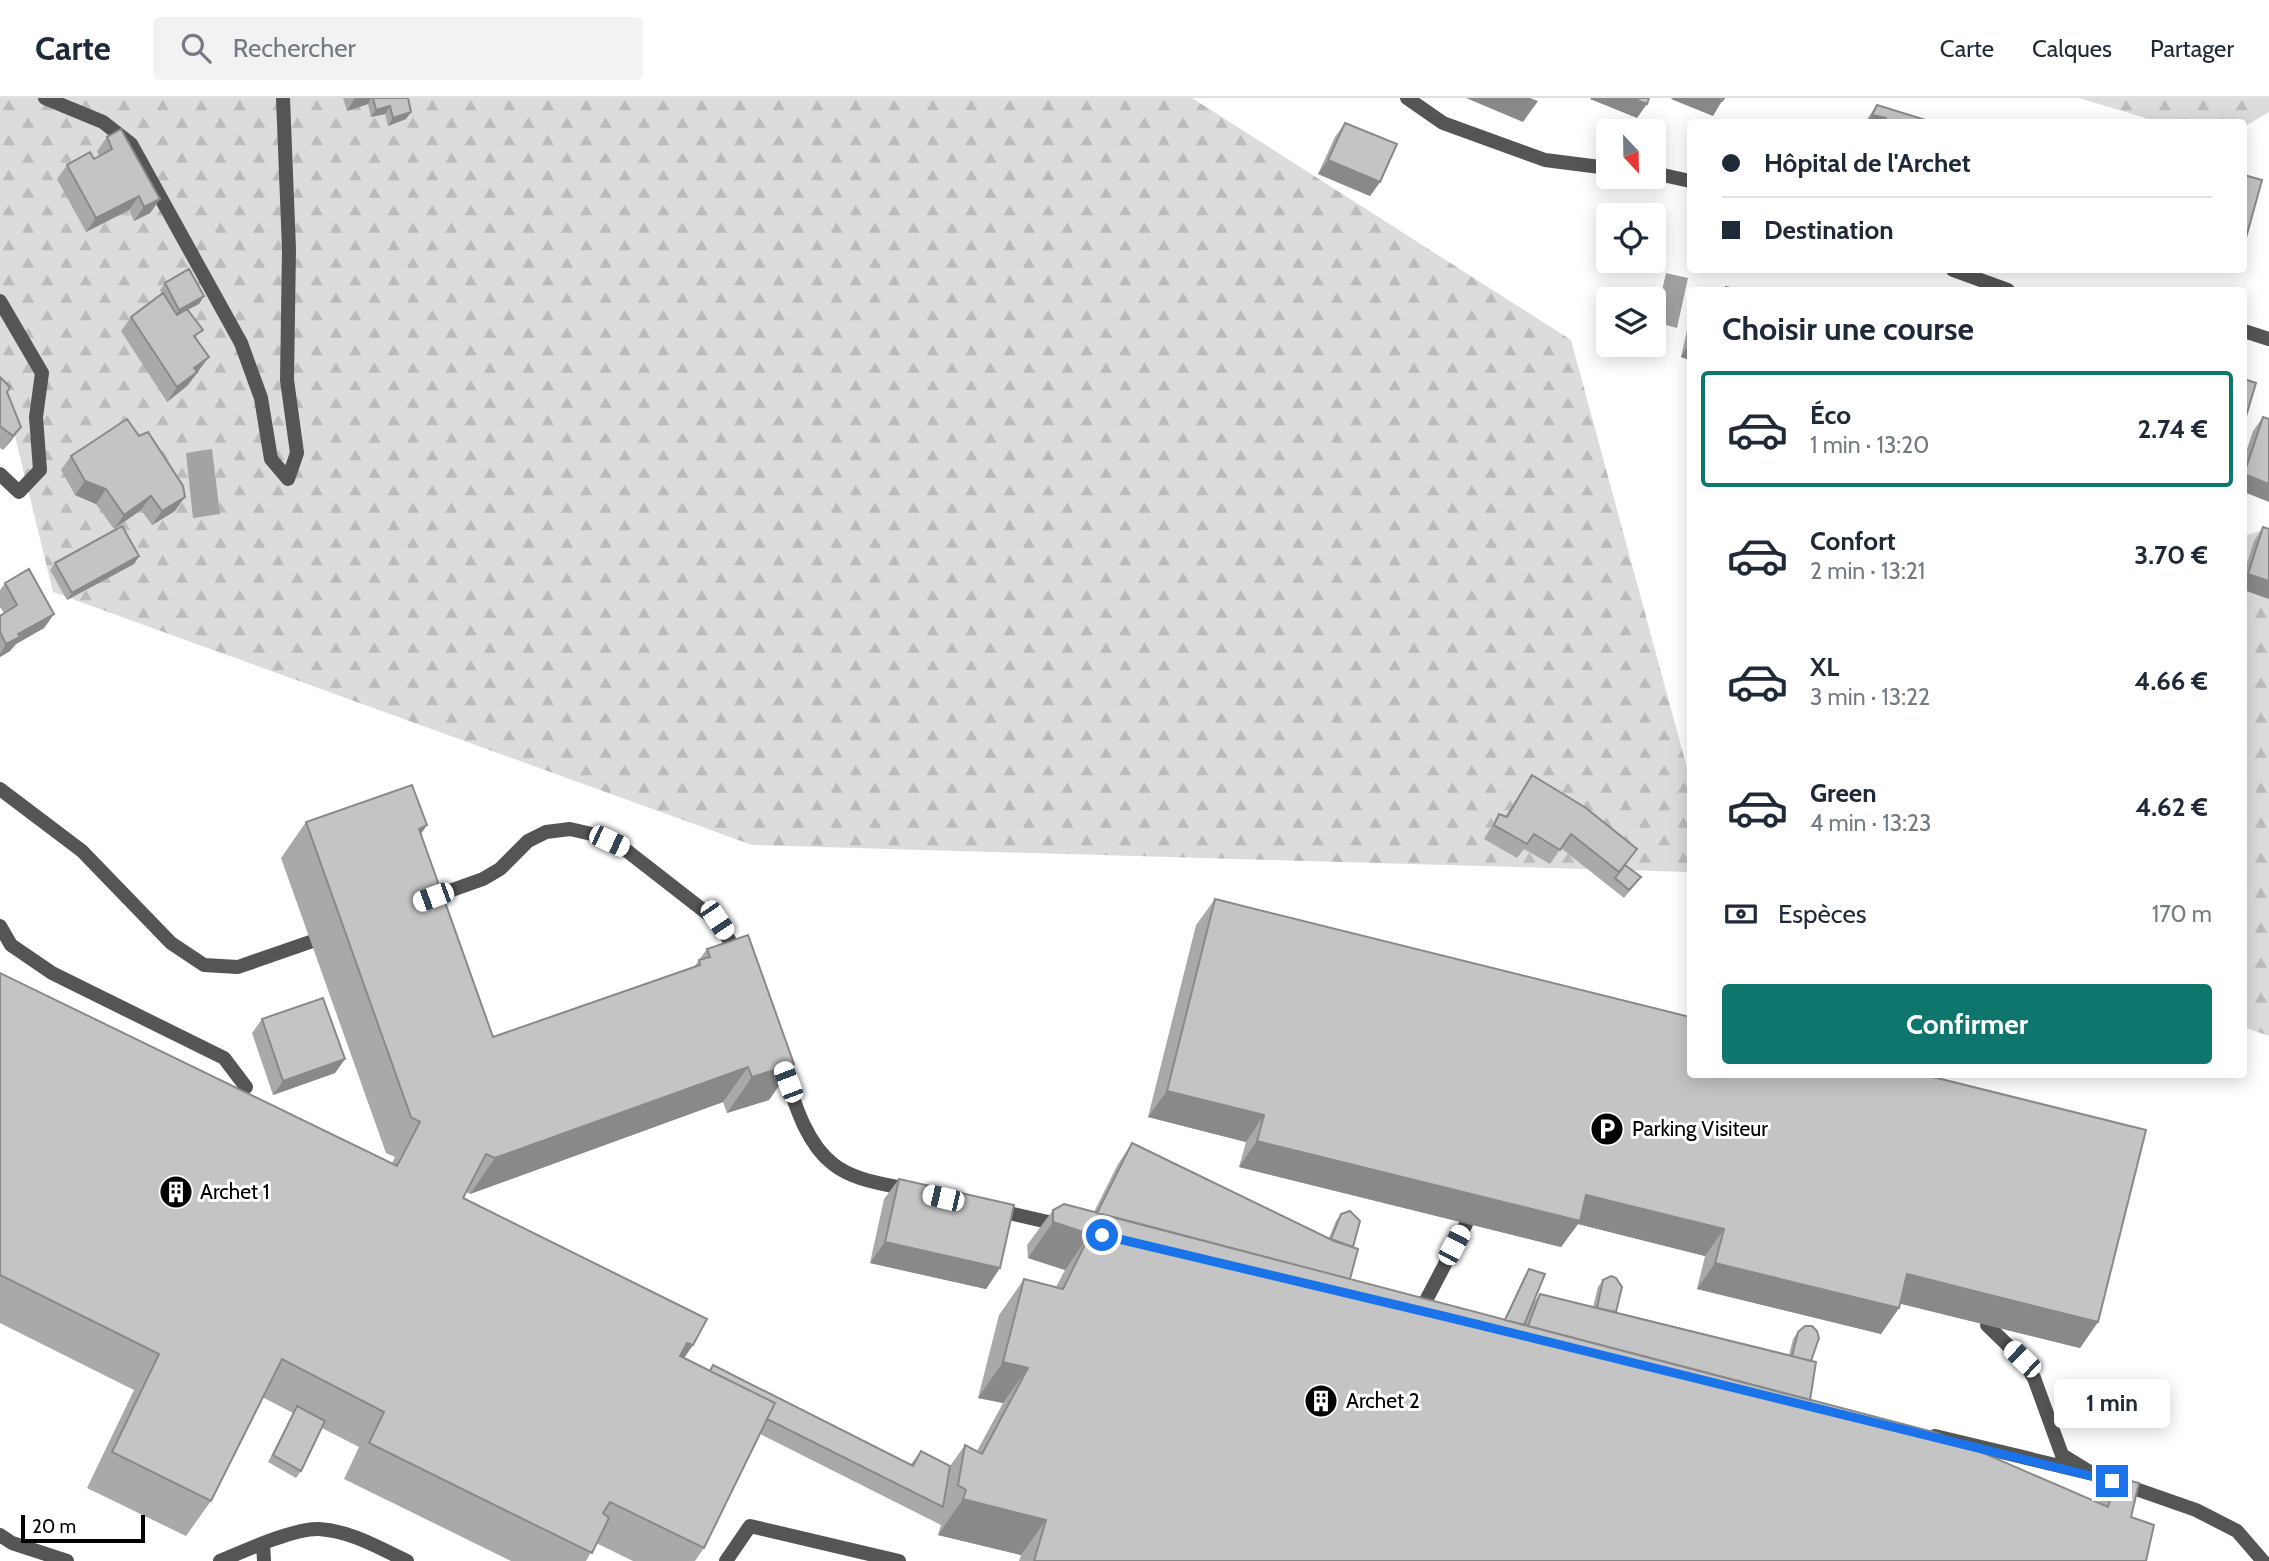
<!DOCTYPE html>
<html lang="fr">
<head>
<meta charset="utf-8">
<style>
  body { margin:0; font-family:Cabin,sans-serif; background:#f2f2f3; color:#1f2937; height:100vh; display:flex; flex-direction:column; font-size:26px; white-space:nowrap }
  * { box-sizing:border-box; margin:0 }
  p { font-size:23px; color:#747a83 }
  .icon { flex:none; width:38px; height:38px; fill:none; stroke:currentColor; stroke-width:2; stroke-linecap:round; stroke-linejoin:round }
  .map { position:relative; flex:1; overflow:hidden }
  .side { position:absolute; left:1687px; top:189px; width:560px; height:791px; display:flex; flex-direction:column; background:#fff; border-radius:7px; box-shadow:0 4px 18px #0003 }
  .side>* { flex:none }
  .guide { position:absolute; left:1687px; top:21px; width:560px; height:154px; border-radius:7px; box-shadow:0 4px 18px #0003; display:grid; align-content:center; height:154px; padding:0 35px; background:#fff }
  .needle { width:46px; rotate:158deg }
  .buttons { position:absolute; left:1596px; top:21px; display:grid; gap:14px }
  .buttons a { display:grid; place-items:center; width:70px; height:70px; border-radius:7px; background:#fff; box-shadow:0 4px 18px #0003; font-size:35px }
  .scale { position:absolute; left:21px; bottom:18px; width:124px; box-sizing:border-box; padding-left:7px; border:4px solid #000; border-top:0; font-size:19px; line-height:24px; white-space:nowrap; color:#000; -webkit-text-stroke:5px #fff; paint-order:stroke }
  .end { position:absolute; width:32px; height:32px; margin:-16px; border:9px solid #1a73e8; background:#fff; box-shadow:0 0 0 4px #fff }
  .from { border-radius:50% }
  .bubble { position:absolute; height:49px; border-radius:7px; background:#fff; box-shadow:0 4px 18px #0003; font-size:23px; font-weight:700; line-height:49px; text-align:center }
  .car { position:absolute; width:21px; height:42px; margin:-21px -10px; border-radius:9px; box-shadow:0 0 5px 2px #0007; background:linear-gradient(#fff 24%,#345 0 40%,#fff 0 76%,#345 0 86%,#fff 0) }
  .guide b { display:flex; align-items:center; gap:24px; height:66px; font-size:26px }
  .guide b+b { border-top:2px solid #e0e1e3 }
  .guide i { width:18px; height:18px; background:#1f2937 }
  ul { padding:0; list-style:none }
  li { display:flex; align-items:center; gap:21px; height:116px; margin:0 14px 10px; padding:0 21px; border:4px solid transparent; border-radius:7px }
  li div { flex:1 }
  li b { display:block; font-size:26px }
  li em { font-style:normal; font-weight:700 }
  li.active { border-color:#0f766e }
  li>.icon { width:63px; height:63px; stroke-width:1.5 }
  h2 { padding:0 35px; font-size:32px; line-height:84px }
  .pay { display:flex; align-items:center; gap:18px; height:77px; padding:0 35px; font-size:26px }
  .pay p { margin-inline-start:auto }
  .primary-button { display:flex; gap:14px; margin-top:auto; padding:14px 35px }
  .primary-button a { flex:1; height:80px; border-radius:7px; background:#0f766e; color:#fff; font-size:28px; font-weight:700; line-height:80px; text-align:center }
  header { display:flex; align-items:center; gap:42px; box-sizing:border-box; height:98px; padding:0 35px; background:#fff; border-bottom:2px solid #e0e1e3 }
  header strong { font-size:33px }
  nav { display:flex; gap:38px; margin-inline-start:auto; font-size:24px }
  .search { width:490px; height:63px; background:#f2f2f3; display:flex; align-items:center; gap:18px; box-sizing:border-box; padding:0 24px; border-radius:7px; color:#747a83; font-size:26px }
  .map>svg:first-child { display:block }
  .forest { fill:url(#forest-firs) }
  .water { fill:#a3a3a3 }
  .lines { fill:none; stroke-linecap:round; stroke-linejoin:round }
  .service { stroke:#555; stroke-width:14 }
  .minor { stroke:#555; stroke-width:14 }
  .wall { fill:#a9a9a9 }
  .shaded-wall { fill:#898989 }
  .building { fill:#c4c4c4; stroke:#898989; stroke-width:2 }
  .route { stroke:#1a73e8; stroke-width:9 }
  .labels { text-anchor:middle; stroke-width:6; stroke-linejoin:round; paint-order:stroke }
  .poi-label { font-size:21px; fill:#000; stroke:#fff; text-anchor:start }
</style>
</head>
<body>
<header>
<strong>Carte</strong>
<div class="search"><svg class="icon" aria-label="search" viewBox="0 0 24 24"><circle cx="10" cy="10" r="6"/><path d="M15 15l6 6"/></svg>Rechercher</div>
<nav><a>Carte</a><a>Calques</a><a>Partager</a></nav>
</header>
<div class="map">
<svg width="2269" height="1463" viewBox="0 0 2269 1463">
  <defs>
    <pattern id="forest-firs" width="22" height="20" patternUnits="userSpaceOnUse" patternTransform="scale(1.75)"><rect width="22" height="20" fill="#dcdcdc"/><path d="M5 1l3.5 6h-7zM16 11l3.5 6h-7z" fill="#bbb"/></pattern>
  </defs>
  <rect width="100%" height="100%" fill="#fff"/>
  <path class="forest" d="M 0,0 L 1192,0 L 1571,242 L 1690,681 L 1690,774 L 752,747 L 53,494 L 0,277 Z
    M 2079,0 L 2269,0 L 2269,14 L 2244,29 L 2244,24 L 2159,24 Z
    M 2266,431 L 2269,432 L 2269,938 L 2244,929 L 2244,438 Z"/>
  <path class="water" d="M 1666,175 L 1688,180 L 1677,230 L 1655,224 Z
    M 212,351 L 220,416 L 193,420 L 186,355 Z"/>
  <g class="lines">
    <path class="service" d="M 0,691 L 82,753 L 171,845 L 204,867 L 238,869 L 310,844
      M 427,801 L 483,781 L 500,771 L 528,743 L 546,734 L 570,731 L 596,737 L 622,749 L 717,823 L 740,859
      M 0,828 L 11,847 L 52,875 L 224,960 L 246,989
      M 779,959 C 792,994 802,1042 833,1066 C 854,1083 886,1086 911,1092
      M 996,1112 L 1061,1127
      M 1415,1211 L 1421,1212 L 1466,1126
      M 1987,1227 L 2022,1261 L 2034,1280 L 2062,1357 L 2093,1376 L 2196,1412 L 2237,1433 L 2263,1463
      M 1935,1338 L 2093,1376
      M 0,1437 L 12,1445 L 67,1463
      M 263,1445 L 264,1463
      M 220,1463 C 244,1453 294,1430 319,1431 C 351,1433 379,1450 407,1463
      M 726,1463 L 750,1428 L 899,1463"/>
    <path class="minor" d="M 45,0 L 103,24 L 131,46 L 241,245 L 261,300 L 271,361 L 288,381 L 297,355 L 287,282 L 289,151 L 283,0
      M 1407,0 L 1443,25 L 1545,62 L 1608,70
      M 1654,75 L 1690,83
      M 1953,172 L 2008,192
      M 0,203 L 42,275 L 36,319 L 40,372 L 19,394 L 0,376
      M 2244,233 L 2269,241"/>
  </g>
  <path class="wall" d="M 343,0 L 408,0 L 411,14 L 406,21 L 388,28 L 385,16 L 371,19 L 368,6 L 347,13 Z
    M 1877,7 L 1925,24 L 1865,24 Z
    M 1345,25 L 1380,84 L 1370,98 L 1318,76 L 1335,39 Z
    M 107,39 L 160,101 L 150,115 L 134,123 L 129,112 L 86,134 L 57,81 L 67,67 L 94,61 L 99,58 L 97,53 Z
    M 165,185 L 204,198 L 199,206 L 188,211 L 197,241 L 199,273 L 187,288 L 167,304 L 121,233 L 131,219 L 162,196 L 160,192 Z
    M 1690,219 L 1690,262 L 1681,259 Z
    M 0,279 L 21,329 L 3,352 L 0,350 Z
    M 2263,319 L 2244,394 L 2244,360 L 2253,333 Z
    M 127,321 L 175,413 L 152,427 L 141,412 L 114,431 L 96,406 L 75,397 L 61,372 L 71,358 Z
    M 2263,429 L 2269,431 L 2269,501 L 2244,492 L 2244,474 L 2254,443 Z
    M 139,458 L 134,466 L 67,502 L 50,472 L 55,465 Z
    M 5,485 L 54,516 L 44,530 L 16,546 L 10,553 L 0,559 L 0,518 L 4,515 L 0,509 L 0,492 Z
    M 1532,677 L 1625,768 L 1641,779 L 1624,800 L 1561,750 L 1550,766 L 1524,751 L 1517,760 L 1484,741 L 1499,716 L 1505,719 Z
    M 306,724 L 427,727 L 421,736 L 493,939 L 694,869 L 707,851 L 794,966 L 769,1002 L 727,1015 L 723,1004 L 470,1096 L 466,1094 L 463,1100 L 693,1247 L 684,1260 L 709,1273 L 713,1267 L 911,1366 L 921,1353 L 950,1368 L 965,1347 L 977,1353 L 1003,1305 L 978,1300 L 999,1217 L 1024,1181 L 1056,1189 L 1065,1172 L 1028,1160 L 1027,1147 L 1053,1112 L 1094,1114 L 1118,1066 L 1132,1045 L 1329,1140 L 1336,1123 L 1341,1116 L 1353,1149 L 1350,1181 L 1504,1222 L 1524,1179 L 1529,1171 L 1532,1207 L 1540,1196 L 1593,1209 L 1598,1189 L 1603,1182 L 1616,1214 L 1789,1257 L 1793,1241 L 1798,1234 L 1811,1263 L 1810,1302 L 2098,1405 L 2117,1380 L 2146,1463 L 1019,1463 L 1021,1457 L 938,1437 L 941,1427 L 760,1336 L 704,1450 L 695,1463 L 633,1463 L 596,1445 L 586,1463 L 511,1463 L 344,1381 L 359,1349 L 322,1330 L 301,1373 L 296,1380 L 268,1364 L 293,1315 L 262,1299 L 211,1403 L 186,1438 L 87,1390 L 134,1292 L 0,1225 L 0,875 L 392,1065 L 395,1059 L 386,1055 L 281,760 Z
    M 1215,801 L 2098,1224 L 2080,1250 L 1900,1205 L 1899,1210 L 1881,1236 L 1697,1191 L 1705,1158 L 1578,1126 L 1561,1149 L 1239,1069 L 1246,1044 L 1148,1019 L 1196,827 Z
    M 262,921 L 345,961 L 335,975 L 273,997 L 252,935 Z
    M 899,1081 L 1000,1170 L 986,1191 L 870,1165 L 884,1101 Z"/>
  <path class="shaded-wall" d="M 355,0 L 371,0 L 368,6 L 347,13 Z
    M 1466,0 L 1530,0 L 1538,3 L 1523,24 Z
    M 1591,0 L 1632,0 L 1647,6 L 1637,20 L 1590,1 Z
    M 1672,0 L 1714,0 L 1722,3 L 1713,18 L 1671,1 Z
    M 390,8 L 385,16 L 371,19 L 376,12 Z
    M 411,14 L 406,21 L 388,28 L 393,20 Z
    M 1872,17 L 1886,20 L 1883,24 L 1867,24 Z
    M 1328,62 L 1380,84 L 1370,98 L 1318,76 Z
    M 139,98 L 129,112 L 86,134 L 96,120 Z
    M 160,101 L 150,115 L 134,123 L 144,109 Z
    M 204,198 L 199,206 L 174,219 L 179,212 Z
    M 1690,245 L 1690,262 L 1681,259 Z
    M 209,259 L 187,288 L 167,304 L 177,289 L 194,270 Z
    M 21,329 L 11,343 L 3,352 L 13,338 Z
    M 2244,376 L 2269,386 L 2269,404 L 2244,394 Z
    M 85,383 L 106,391 L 96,406 L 75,397 Z
    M 151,398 L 141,412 L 114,431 L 124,417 Z
    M 185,399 L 175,413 L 152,427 L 162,413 Z
    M 139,458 L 134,466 L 67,502 L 72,495 Z
    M 2248,476 L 2269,483 L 2269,501 L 2244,492 L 2244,482 Z
    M 54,516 L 44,530 L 16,546 L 10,553 L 0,559 L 0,556 L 6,546 L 18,536 Z
    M 427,727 L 402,763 L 419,731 Z
    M 345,961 L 335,975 L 273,997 L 283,983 Z
    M 794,966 L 769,1002 L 727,1015 L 752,979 Z
    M 748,969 L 723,1004 L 470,1096 L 495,1060 Z
    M 1167,993 L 1264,1017 L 1246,1044 L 1148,1019 Z
    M 1257,1043 L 1586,1097 L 1724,1131 L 1705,1158 L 1578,1126 L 1561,1149 L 1239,1069 Z
    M 1053,1124 L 1090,1136 L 1065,1172 L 1028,1160 Z
    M 885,1144 L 1000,1170 L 986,1191 L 870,1165 Z
    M 1715,1165 L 1899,1210 L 1881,1236 L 1697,1191 Z
    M 1907,1176 L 2098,1224 L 2080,1250 L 1889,1203 Z
    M 687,1245 L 693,1247 L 668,1283 Z
    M 1003,1264 L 1028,1270 L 1003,1305 L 978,1300 Z
    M 963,1401 L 1046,1422 L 1021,1457 L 938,1437 Z"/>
  <path class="building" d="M 373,0 L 408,0 L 411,14 L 393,20 L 390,8 L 376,12 Z
    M 1632,0 L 1649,0 L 1647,6 Z
    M 1714,0 L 1724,0 L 1722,3 Z
    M 1877,7 L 1926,22 L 1925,24 L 1884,24 L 1886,20 L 1872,17 Z
    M 1345,25 L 1397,46 L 1380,84 L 1328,62 Z
    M 121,31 L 160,101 L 144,109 L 139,98 L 96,120 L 67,67 L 90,54 L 94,61 L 112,51 L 107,39 Z
    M 2244,77 L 2262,82 L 2244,147 Z
    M 189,171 L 204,198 L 179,212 L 165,185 Z
    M 1726,189 L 1739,192 L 1725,192 Z
    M 163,195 L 177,217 L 187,211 L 203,232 L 194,238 L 209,259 L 194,270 L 197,274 L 177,289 L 131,219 Z
    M 0,279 L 10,289 L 7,294 L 21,329 L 13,338 L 0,328 Z
    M 2244,281 L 2256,285 L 2244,325 Z
    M 2263,319 L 2269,321 L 2269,386 L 2244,376 Z
    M 127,321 L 139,338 L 148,334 L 183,388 L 185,399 L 162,413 L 151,398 L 124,417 L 106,391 L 85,383 L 71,358 Z
    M 122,428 L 139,458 L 72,495 L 55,465 Z
    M 2263,429 L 2269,431 L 2269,483 L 2248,476 Z
    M 29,471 L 54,516 L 18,536 L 20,539 L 6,546 L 0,534 L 0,518 L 17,507 L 5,485 Z
    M 1532,677 L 1586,710 L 1637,751 L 1619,774 L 1571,736 L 1560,752 L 1534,736 L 1527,746 L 1494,727 L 1499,716 L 1507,719 Z
    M 412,687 L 427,727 L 419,731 L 493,939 L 700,867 L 699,862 L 710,859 L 707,851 L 748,837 L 794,966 L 752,979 L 748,969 L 495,1060 L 486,1056 L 463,1100 L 707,1221 L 693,1247 L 687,1245 L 680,1258 L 775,1305 L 704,1450 L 610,1404 L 603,1415 L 609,1420 L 592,1455 L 369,1345 L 384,1314 L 282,1261 L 211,1403 L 112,1354 L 159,1256 L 0,1177 L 0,875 L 397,1068 L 420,1024 L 411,1019 L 306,724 Z
    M 1625,767 L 1641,779 L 1629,792 L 1615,780 Z
    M 1215,801 L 1690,919 L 1690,976 L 1921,976 L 2146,1032 L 2098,1224 L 1907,1176 L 1899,1210 L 1715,1165 L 1724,1131 L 1586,1097 L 1580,1123 L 1257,1043 L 1264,1017 L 1167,993 Z
    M 323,900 L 345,961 L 283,983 L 262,921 Z
    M 1132,1045 L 1334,1143 L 1358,1151 L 1350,1181 L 1097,1115 Z
    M 899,1081 L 1014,1107 L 1000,1170 L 885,1144 Z
    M 1064,1106 L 1937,1335 L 2108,1409 L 2117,1380 L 2139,1385 L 2131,1419 L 2154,1427 L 2146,1463 L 1034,1463 L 1046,1422 L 963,1401 L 966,1392 L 958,1387 L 965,1347 L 982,1356 L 1028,1270 L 1003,1264 L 1024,1181 L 1063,1191 L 1090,1136 L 1053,1124 L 1053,1112 Z
    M 1350,1113 L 1360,1123 L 1353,1149 L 1331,1141 L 1341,1116 Z
    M 1529,1171 L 1545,1176 L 1524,1227 L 1505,1222 Z
    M 1611,1178 L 1616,1180 L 1622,1189 L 1616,1214 L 1597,1210 L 1603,1182 Z
    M 1540,1196 L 1816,1264 L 1810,1302 L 1528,1228 Z
    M 1805,1228 L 1812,1228 L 1817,1233 L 1819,1240 L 1811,1263 L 1792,1258 L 1798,1234 Z
    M 713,1267 L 913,1368 L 921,1353 L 950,1368 L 943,1409 L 767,1321 L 775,1305 L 710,1273 Z
    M 297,1308 L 325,1323 L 301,1373 L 273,1357 Z"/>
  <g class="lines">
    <path class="route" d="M 1102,1137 L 1447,1219 L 2112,1383"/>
  </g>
  <defs>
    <symbol id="parking-disc" viewBox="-11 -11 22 22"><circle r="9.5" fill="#000" stroke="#fff"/><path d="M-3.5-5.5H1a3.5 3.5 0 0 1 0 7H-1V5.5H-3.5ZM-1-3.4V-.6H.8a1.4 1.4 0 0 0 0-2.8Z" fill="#fff"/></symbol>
    <symbol id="building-disc" viewBox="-11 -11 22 22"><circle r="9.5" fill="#000" stroke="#fff"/><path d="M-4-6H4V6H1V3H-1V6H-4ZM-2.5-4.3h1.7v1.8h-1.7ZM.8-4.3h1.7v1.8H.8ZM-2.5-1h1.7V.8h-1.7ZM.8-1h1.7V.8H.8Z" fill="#fff"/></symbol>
  </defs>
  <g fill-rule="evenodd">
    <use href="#parking-disc" x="1588" y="1012" width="38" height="38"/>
    <use href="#building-disc" x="157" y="1075" width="38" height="38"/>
    <use href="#building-disc" x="1302" y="1284" width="38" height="38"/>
  </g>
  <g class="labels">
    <g class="poi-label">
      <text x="1632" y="1038">Parking Visiteur</text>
      <text x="200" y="1101">Archet 1</text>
      <text x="1346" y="1310">Archet 2</text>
    </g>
  </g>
</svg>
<div class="buttons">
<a><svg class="needle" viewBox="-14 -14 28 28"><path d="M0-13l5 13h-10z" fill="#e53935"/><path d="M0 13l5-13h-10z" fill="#747a83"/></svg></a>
<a><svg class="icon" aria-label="locate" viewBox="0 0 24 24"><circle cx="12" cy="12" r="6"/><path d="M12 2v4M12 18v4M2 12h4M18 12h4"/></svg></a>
<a><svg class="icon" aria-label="layers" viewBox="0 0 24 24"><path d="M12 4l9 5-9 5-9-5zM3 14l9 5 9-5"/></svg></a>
</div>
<div class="scale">20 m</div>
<i class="end from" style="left:1102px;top:1137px"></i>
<i class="end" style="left:2112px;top:1383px"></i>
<div class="bubble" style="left:2054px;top:1281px;width:116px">1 min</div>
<i class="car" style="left:609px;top:743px;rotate:115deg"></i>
<i class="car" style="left:433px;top:799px;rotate:250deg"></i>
<i class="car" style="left:717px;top:822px;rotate:146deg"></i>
<i class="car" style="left:788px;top:984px;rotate:339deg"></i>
<i class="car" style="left:943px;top:1100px;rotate:283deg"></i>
<i class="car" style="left:1454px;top:1147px;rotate:28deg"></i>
<i class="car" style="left:2022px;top:1261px;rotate:314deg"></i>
<div class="guide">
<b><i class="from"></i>Hôpital de l'Archet</b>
<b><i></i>Destination</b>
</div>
<section class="side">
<h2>Choisir une course</h2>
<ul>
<li class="active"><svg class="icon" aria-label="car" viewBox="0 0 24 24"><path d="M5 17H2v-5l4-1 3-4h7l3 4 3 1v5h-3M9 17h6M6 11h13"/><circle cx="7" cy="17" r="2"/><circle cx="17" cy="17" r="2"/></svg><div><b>Éco</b><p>1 min · 13:20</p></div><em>2.74 €</em></li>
<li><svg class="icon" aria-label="car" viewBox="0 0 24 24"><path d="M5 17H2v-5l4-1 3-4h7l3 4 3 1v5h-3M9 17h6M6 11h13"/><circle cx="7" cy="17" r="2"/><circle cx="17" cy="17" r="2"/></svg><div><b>Confort</b><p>2 min · 13:21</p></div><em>3.70 €</em></li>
<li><svg class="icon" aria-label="car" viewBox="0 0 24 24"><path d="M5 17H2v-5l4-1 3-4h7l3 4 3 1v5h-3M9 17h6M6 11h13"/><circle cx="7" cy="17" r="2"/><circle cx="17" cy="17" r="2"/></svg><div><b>XL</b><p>3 min · 13:22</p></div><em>4.66 €</em></li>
<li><svg class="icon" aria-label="car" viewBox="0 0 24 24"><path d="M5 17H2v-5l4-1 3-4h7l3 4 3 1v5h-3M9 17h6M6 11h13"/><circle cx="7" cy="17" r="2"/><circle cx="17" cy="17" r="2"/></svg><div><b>Green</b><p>4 min · 13:23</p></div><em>4.62 €</em></li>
</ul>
<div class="pay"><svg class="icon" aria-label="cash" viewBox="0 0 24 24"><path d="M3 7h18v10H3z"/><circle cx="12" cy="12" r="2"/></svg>Espèces<p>170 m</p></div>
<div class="primary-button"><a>Confirmer</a></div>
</section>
</div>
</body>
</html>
